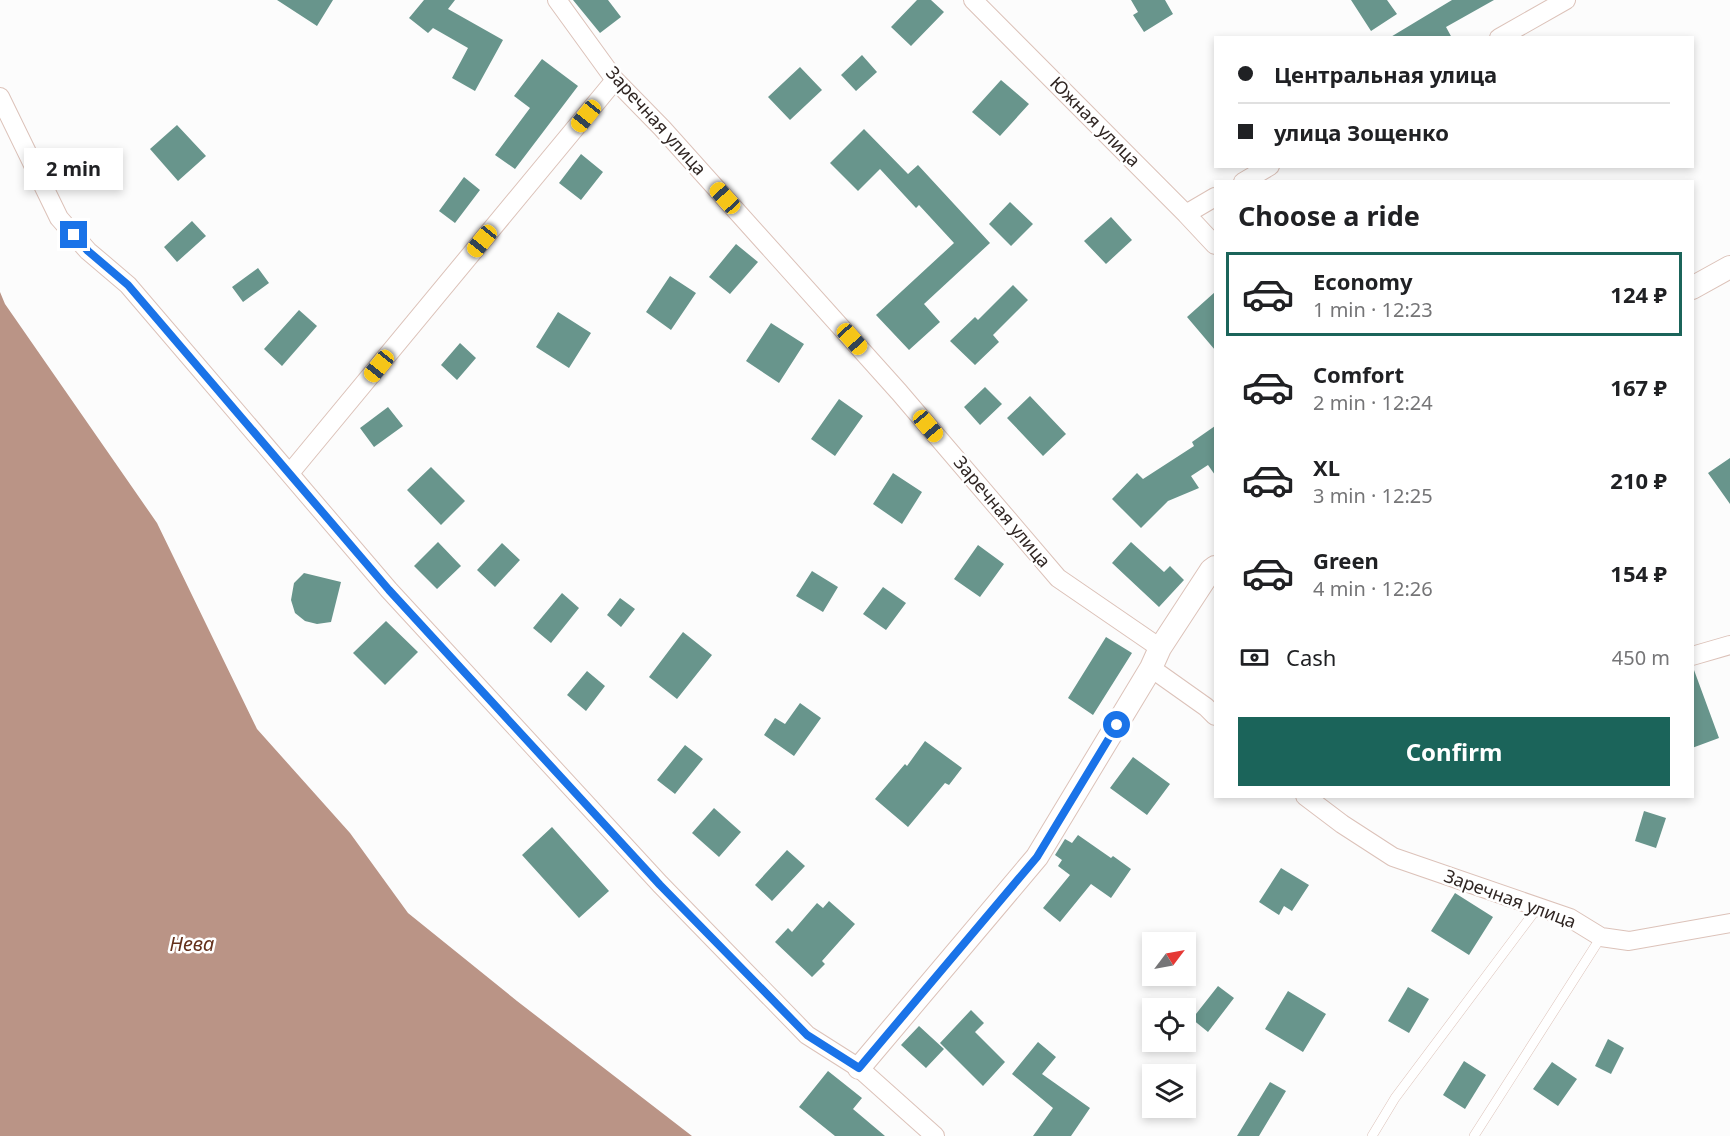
<!DOCTYPE html>
<html lang="en">
<head>
<meta charset="utf-8">
<style>
  body { margin:0; font-family:"Noto Sans",sans-serif; background:#f2f2f2; color:#202124; height:100vh; display:flex; flex-direction:column; font-size:22px; white-space:nowrap }
  * { box-sizing:border-box; margin:0 }
  p { font-size:20px; color:#757577 }
  .icon { flex:none; width:33px; height:33px; fill:none; stroke:currentColor; stroke-width:2; stroke-linecap:round; stroke-linejoin:round }
  .map { position:relative; flex:1; overflow:hidden }
  .details { position:absolute; left:1214px; top:180px; width:480px; height:618px; display:flex; flex-direction:column; background:#fff; border-radius:0px; box-shadow:0 3px 9px #0003 }
  .details>* { flex:none }
  .top-card { position:absolute; left:1214px; top:36px; width:480px; height:132px; border-radius:0px; box-shadow:0 3px 9px #0003; display:grid; align-content:center; height:132px; padding:0 24px; background:#fff }
  .needle { width:39px; rotate:58deg }
  .buttons { position:absolute; left:1142px; top:932px; display:grid; gap:12px }
  .buttons a { display:grid; place-items:center; width:54px; height:54px; border-radius:0px; background:#fff; box-shadow:0 3px 9px #0003; font-size:30px }
  .end { position:absolute; width:27px; height:27px; margin:-14px; border:8px solid #1a73e8; background:#fff; box-shadow:0 0 0 3px #fff }
  .from { border-radius:50% }
  .bubble { position:absolute; height:42px; border-radius:0px; background:#fff; box-shadow:0 3px 9px #0003; font-size:20px; font-weight:700; line-height:42px; text-align:center }
  .car { position:absolute; width:18px; height:36px; margin:-18px -9px; border-radius:8px; box-shadow:0 0 4px 2px #0007; background:linear-gradient(#f5c518 24%,#345 0 40%,#f5c518 0 76%,#345 0 86%,#f5c518 0) }
  .top-card b { display:flex; align-items:center; gap:21px; height:57px; font-size:22px }
  .top-card b+b { border-top:2px solid #e0e0e0 }
  .top-card i { width:15px; height:15px; background:#202124 }
  ul { padding:0; list-style:none }
  li { display:flex; align-items:center; gap:18px; height:84px; margin:0 12px 9px; padding:0 12px; border:3px solid transparent; border-radius:0px }
  li div { flex:1 }
  li b { display:block; font-size:22px }
  li em { font-style:normal; font-weight:700 }
  li.current { border-color:#1b645a }
  li>.icon { width:54px; height:54px; stroke-width:1.5 }
  h2 { padding:0 24px; font-size:27px; line-height:72px }
  .pay { display:flex; align-items:center; gap:15px; height:66px; padding:0 24px; font-size:22px }
  .pay p { margin-inline-start:auto }
  .primary-button { display:flex; gap:12px; margin-top:auto; padding:12px 24px }
  .primary-button a { flex:1; height:69px; border-radius:0px; background:#1b645a; color:#fff; font-size:24px; font-weight:700; line-height:69px; text-align:center }
  .map>svg:first-child { display:block }
  .water { fill:#ba9486 }
  .building { fill:#68958c }
  .lines { fill:none; stroke-linecap:round; stroke-linejoin:round }
  .service-casing { stroke:#dcc2b9; stroke-width:10 }
  .minor-casing { stroke:#dcc2b9; stroke-width:20 }
  .tertiary-casing { stroke:#dcc2b9; stroke-width:24 }
  .service { stroke:#fff; stroke-width:9 }
  .minor { stroke:#fff; stroke-width:18 }
  .tertiary { stroke:#fff; stroke-width:22 }
  .route { stroke:#1a73e8; stroke-width:8 }
  .labels { text-anchor:middle; stroke-width:5; stroke-linejoin:round; paint-order:stroke }
  .street-label { font-size:18px; fill:#302623; stroke:#fff }
  .water-label { font-size:20px; font-style:italic; fill:#64311c; stroke:#fff }
</style>
</head>
<body>
<div class="map">
<svg width="1730" height="1136" viewBox="0 0 1730 1136">
  <rect width="100%" height="100%" fill="#fcfcfc"/>
  <path class="water" d="M 0,292 L 5,304 L 157,523 L 257,729 L 350,833 L 408,913 L 517,1001 L 692,1136 L 0,1136 Z"/>
  <path class="building" d="M 277,0 L 333,0 L 317,26 Z
    M 424,0 L 455,0 L 448,9 L 503,40 L 475,91 L 452,78 L 468,48 L 433,28 L 428,33 L 409,18 Z
    M 573,0 L 608,0 L 621,17 L 600,33 Z
    M 917,0 L 931,0 L 944,12 L 911,46 L 891,27 Z
    M 1131,0 L 1165,0 L 1173,14 L 1144,32 L 1133,15 L 1138,12 Z
    M 1351,0 L 1387,0 L 1397,14 L 1371,31 Z
    M 1452,0 L 1494,0 L 1446,27 L 1452,38 L 1389,38 Z
    M 862,55 L 877,72 L 856,91 L 841,75 Z
    M 542,59 L 578,86 L 515,169 L 495,155 L 530,108 L 514,96 Z
    M 800,67 L 822,90 L 790,120 L 768,97 Z
    M 1001,80 L 1029,104 L 1000,136 L 972,112 Z
    M 177,125 L 206,156 L 178,181 L 150,149 Z
    M 864,129 L 908,174 L 918,165 L 990,243 L 924,304 L 940,322 L 909,350 L 876,315 L 954,243 L 919,205 L 916,208 L 880,169 L 858,191 L 830,163 Z
    M 581,154 L 603,172 L 581,200 L 559,183 Z
    M 464,177 L 480,190 L 455,223 L 439,211 Z
    M 1010,202 L 1033,224 L 1011,246 L 989,224 Z
    M 1111,217 L 1132,240 L 1106,264 L 1084,241 Z
    M 192,221 L 206,236 L 177,262 L 164,247 Z
    M 736,244 L 758,262 L 730,294 L 709,277 Z
    M 258,268 L 269,283 L 243,302 L 232,287 Z
    M 670,276 L 696,293 L 671,330 L 646,312 Z
    M 1013,285 L 1028,300 L 993,335 L 999,342 L 975,365 L 950,341 L 975,317 L 978,320 Z
    M 1215,292 L 1215,350 L 1187,317 Z
    M 299,310 L 317,326 L 282,366 L 264,349 Z
    M 558,312 L 591,333 L 569,368 L 536,347 Z
    M 771,323 L 804,344 L 779,383 L 746,361 Z
    M 460,343 L 476,358 L 457,380 L 441,365 Z
    M 985,387 L 1002,404 L 980,425 L 964,407 Z
    M 1030,396 L 1066,434 L 1043,456 L 1007,418 Z
    M 839,399 L 863,416 L 835,456 L 811,439 Z
    M 388,407 L 403,426 L 374,447 L 360,428 Z
    M 1215,426 L 1215,475 L 1208,465 L 1191,476 L 1199,488 L 1168,501 L 1141,528 L 1112,499 L 1137,473 L 1143,479 L 1194,446 L 1192,442 Z
    M 1730,458 L 1730,504 L 1708,473 Z
    M 431,467 L 465,501 L 441,525 L 407,490 Z
    M 893,473 L 922,492 L 902,524 L 873,504 Z
    M 438,542 L 461,566 L 437,589 L 414,566 Z
    M 1131,542 L 1164,572 L 1170,566 L 1184,580 L 1159,607 L 1112,563 Z
    M 502,543 L 520,560 L 495,587 L 477,570 Z
    M 978,545 L 1004,564 L 980,597 L 954,579 Z
    M 812,571 L 838,587 L 823,612 L 796,596 Z
    M 304,573 L 341,582 L 331,622 L 317,624 L 305,621 L 295,613 L 291,600 L 294,583 Z
    M 883,587 L 906,603 L 886,630 L 863,614 Z
    M 562,593 L 579,608 L 551,643 L 533,628 Z
    M 620,598 L 635,609 L 621,627 L 607,615 Z
    M 386,621 L 418,652 L 385,685 L 353,653 Z
    M 683,632 L 712,655 L 677,699 L 649,677 Z
    M 1106,637 L 1132,653 L 1093,715 L 1068,698 Z
    M 1694,670 L 1719,738 L 1692,748 L 1692,671 Z
    M 587,671 L 605,686 L 586,711 L 567,695 Z
    M 800,703 L 821,718 L 794,756 L 764,735 L 775,718 L 785,724 Z
    M 925,741 L 962,768 L 949,785 L 945,783 L 908,827 L 875,799 L 905,764 L 907,766 Z
    M 685,745 L 703,759 L 675,794 L 657,780 Z
    M 1133,757 L 1170,784 L 1147,815 L 1110,788 Z
    M 714,808 L 741,832 L 719,857 L 692,833 Z
    M 1644,811 L 1666,818 L 1656,848 L 1635,841 Z
    M 552,827 L 609,891 L 579,918 L 522,855 Z
    M 1078,835 L 1111,858 L 1113,856 L 1131,869 L 1111,898 L 1091,884 L 1060,922 L 1043,908 L 1070,875 L 1058,866 L 1062,860 L 1055,855 L 1065,839 L 1072,843 Z
    M 787,850 L 805,866 L 772,901 L 755,885 Z
    M 1281,868 L 1309,885 L 1292,911 L 1284,906 L 1279,915 L 1259,902 Z
    M 1455,893 L 1493,917 L 1469,955 L 1431,931 Z
    M 829,901 L 855,924 L 822,961 L 825,964 L 812,977 L 775,942 L 788,928 L 792,932 L 817,903 L 823,908 Z
    M 1218,986 L 1234,998 L 1208,1032 L 1192,1019 Z
    M 1408,987 L 1429,999 L 1409,1033 L 1388,1021 Z
    M 1288,991 L 1326,1014 L 1303,1052 L 1265,1029 Z
    M 971,1010 L 984,1023 L 975,1032 L 1005,1062 L 983,1086 L 940,1043 Z
    M 919,1026 L 944,1049 L 926,1068 L 901,1045 Z
    M 1608,1039 L 1624,1048 L 1611,1074 L 1595,1066 Z
    M 1038,1042 L 1056,1057 L 1042,1074 L 1090,1108 L 1071,1136 L 1033,1136 L 1053,1108 L 1012,1074 Z
    M 1464,1061 L 1486,1075 L 1465,1109 L 1443,1095 Z
    M 1552,1062 L 1577,1079 L 1558,1106 L 1533,1089 Z
    M 828,1071 L 862,1098 L 853,1109 L 885,1136 L 835,1136 L 799,1107 Z
    M 1270,1082 L 1286,1091 L 1259,1136 L 1237,1136 Z"/>
  <g class="lines">
    <defs>
      <path id="service" d="M 1372,1136 L 1395,1098 L 1538,907
        M 1474,1136 L 1601,937"/>
      <path id="minor" d="M 557,0 L 615,80 L 662,128 L 899,392 L 1058,578 L 1160,648
        M 973,0 L 1186,214 L 1215,245
        M 1499,38 L 1566,0
        M 0,97 L 59,218 L 88,251 L 128,285 L 389,590 L 660,884 L 807,1035 L 859,1068 L 935,1136
        M 1243,182 L 1270,166
        M 1186,214 L 1215,197
        M 290,473 L 615,80
        M 1692,656 L 1730,645
        M 1151,668 L 1206,707 L 1215,716
        M 1305,796 L 1342,824 L 1393,857 L 1570,918 L 1601,937 L 1629,941 L 1730,923"/>
      <path id="tertiary" d="M 1692,288 L 1730,267
        M 859,1068 L 1037,857 L 1151,668 L 1160,648 L 1211,570 L 1215,567"/>
    </defs>
    <use href="#service" class="service-casing"/>
    <use href="#minor" class="minor-casing"/>
    <use href="#tertiary" class="tertiary-casing"/>
    <use href="#service" class="service"/>
    <use href="#minor" class="minor"/>
    <use href="#tertiary" class="tertiary"/>
  </g>
  <g class="lines">
    <path class="route" d="M 74,235 L 88,251 L 128,285 L 389,590 L 660,885 L 807,1035 L 859,1068 L 1037,857 L 1117,725"/>
  </g>
  <g class="labels">
    <g class="street-label">
      <text transform="translate(656 121) rotate(48)" y="6">Заречная улица</text>
      <text transform="translate(1095 122) rotate(45)" y="6">Южная улица</text>
      <text transform="translate(1002 512) rotate(50)" y="6">Заречная улица</text>
      <text transform="translate(1510 899) rotate(20)" y="6">Заречная улица</text>
    </g>
    <g class="water-label">
      <text x="192" y="951">Нева</text>
    </g>
  </g>
</svg>
<div class="buttons">
<a><svg class="needle" viewBox="-14 -14 28 28"><path d="M0-13l5 13h-10z" fill="#e53935"/><path d="M0 13l5-13h-10z" fill="#757577"/></svg></a>
<a><svg class="icon" aria-label="locate" viewBox="0 0 24 24"><circle cx="12" cy="12" r="6"/><path d="M12 2v4M12 18v4M2 12h4M18 12h4"/></svg></a>
<a><svg class="icon" aria-label="layers" viewBox="0 0 24 24"><path d="M12 4l9 5-9 5-9-5zM3 14l9 5 9-5"/></svg></a>
</div>
<i class="end from" style="left:1117px;top:725px"></i>
<i class="end" style="left:74px;top:235px"></i>
<div class="bubble" style="left:24px;top:148px;width:99px">2 min</div>
<i class="car" style="left:586px;top:116px;rotate:219deg"></i>
<i class="car" style="left:725px;top:198px;rotate:318deg"></i>
<i class="car" style="left:482px;top:241px;rotate:219deg"></i>
<i class="car" style="left:852px;top:339px;rotate:138deg"></i>
<i class="car" style="left:379px;top:366px;rotate:219deg"></i>
<i class="car" style="left:928px;top:426px;rotate:140deg"></i>
<div class="top-card">
<b><i class="from"></i>Центральная улица</b>
<b><i></i>улица Зощенко</b>
</div>
<section class="details">
<h2>Choose a ride</h2>
<ul>
<li class="current"><svg class="icon" aria-label="car" viewBox="0 0 24 24"><path d="M5 17H2v-5l4-1 3-4h7l3 4 3 1v5h-3M9 17h6M6 11h13"/><circle cx="7" cy="17" r="2"/><circle cx="17" cy="17" r="2"/></svg><div><b>Economy</b><p>1 min · 12:23</p></div><em>124 ₽</em></li>
<li><svg class="icon" aria-label="car" viewBox="0 0 24 24"><path d="M5 17H2v-5l4-1 3-4h7l3 4 3 1v5h-3M9 17h6M6 11h13"/><circle cx="7" cy="17" r="2"/><circle cx="17" cy="17" r="2"/></svg><div><b>Comfort</b><p>2 min · 12:24</p></div><em>167 ₽</em></li>
<li><svg class="icon" aria-label="car" viewBox="0 0 24 24"><path d="M5 17H2v-5l4-1 3-4h7l3 4 3 1v5h-3M9 17h6M6 11h13"/><circle cx="7" cy="17" r="2"/><circle cx="17" cy="17" r="2"/></svg><div><b>XL</b><p>3 min · 12:25</p></div><em>210 ₽</em></li>
<li><svg class="icon" aria-label="car" viewBox="0 0 24 24"><path d="M5 17H2v-5l4-1 3-4h7l3 4 3 1v5h-3M9 17h6M6 11h13"/><circle cx="7" cy="17" r="2"/><circle cx="17" cy="17" r="2"/></svg><div><b>Green</b><p>4 min · 12:26</p></div><em>154 ₽</em></li>
</ul>
<div class="pay"><svg class="icon" aria-label="cash" viewBox="0 0 24 24"><path d="M3 7h18v10H3z"/><circle cx="12" cy="12" r="2"/></svg>Cash<p>450 m</p></div>
<div class="primary-button"><a>Confirm</a></div>
</section>
</div>
</body>
</html>
